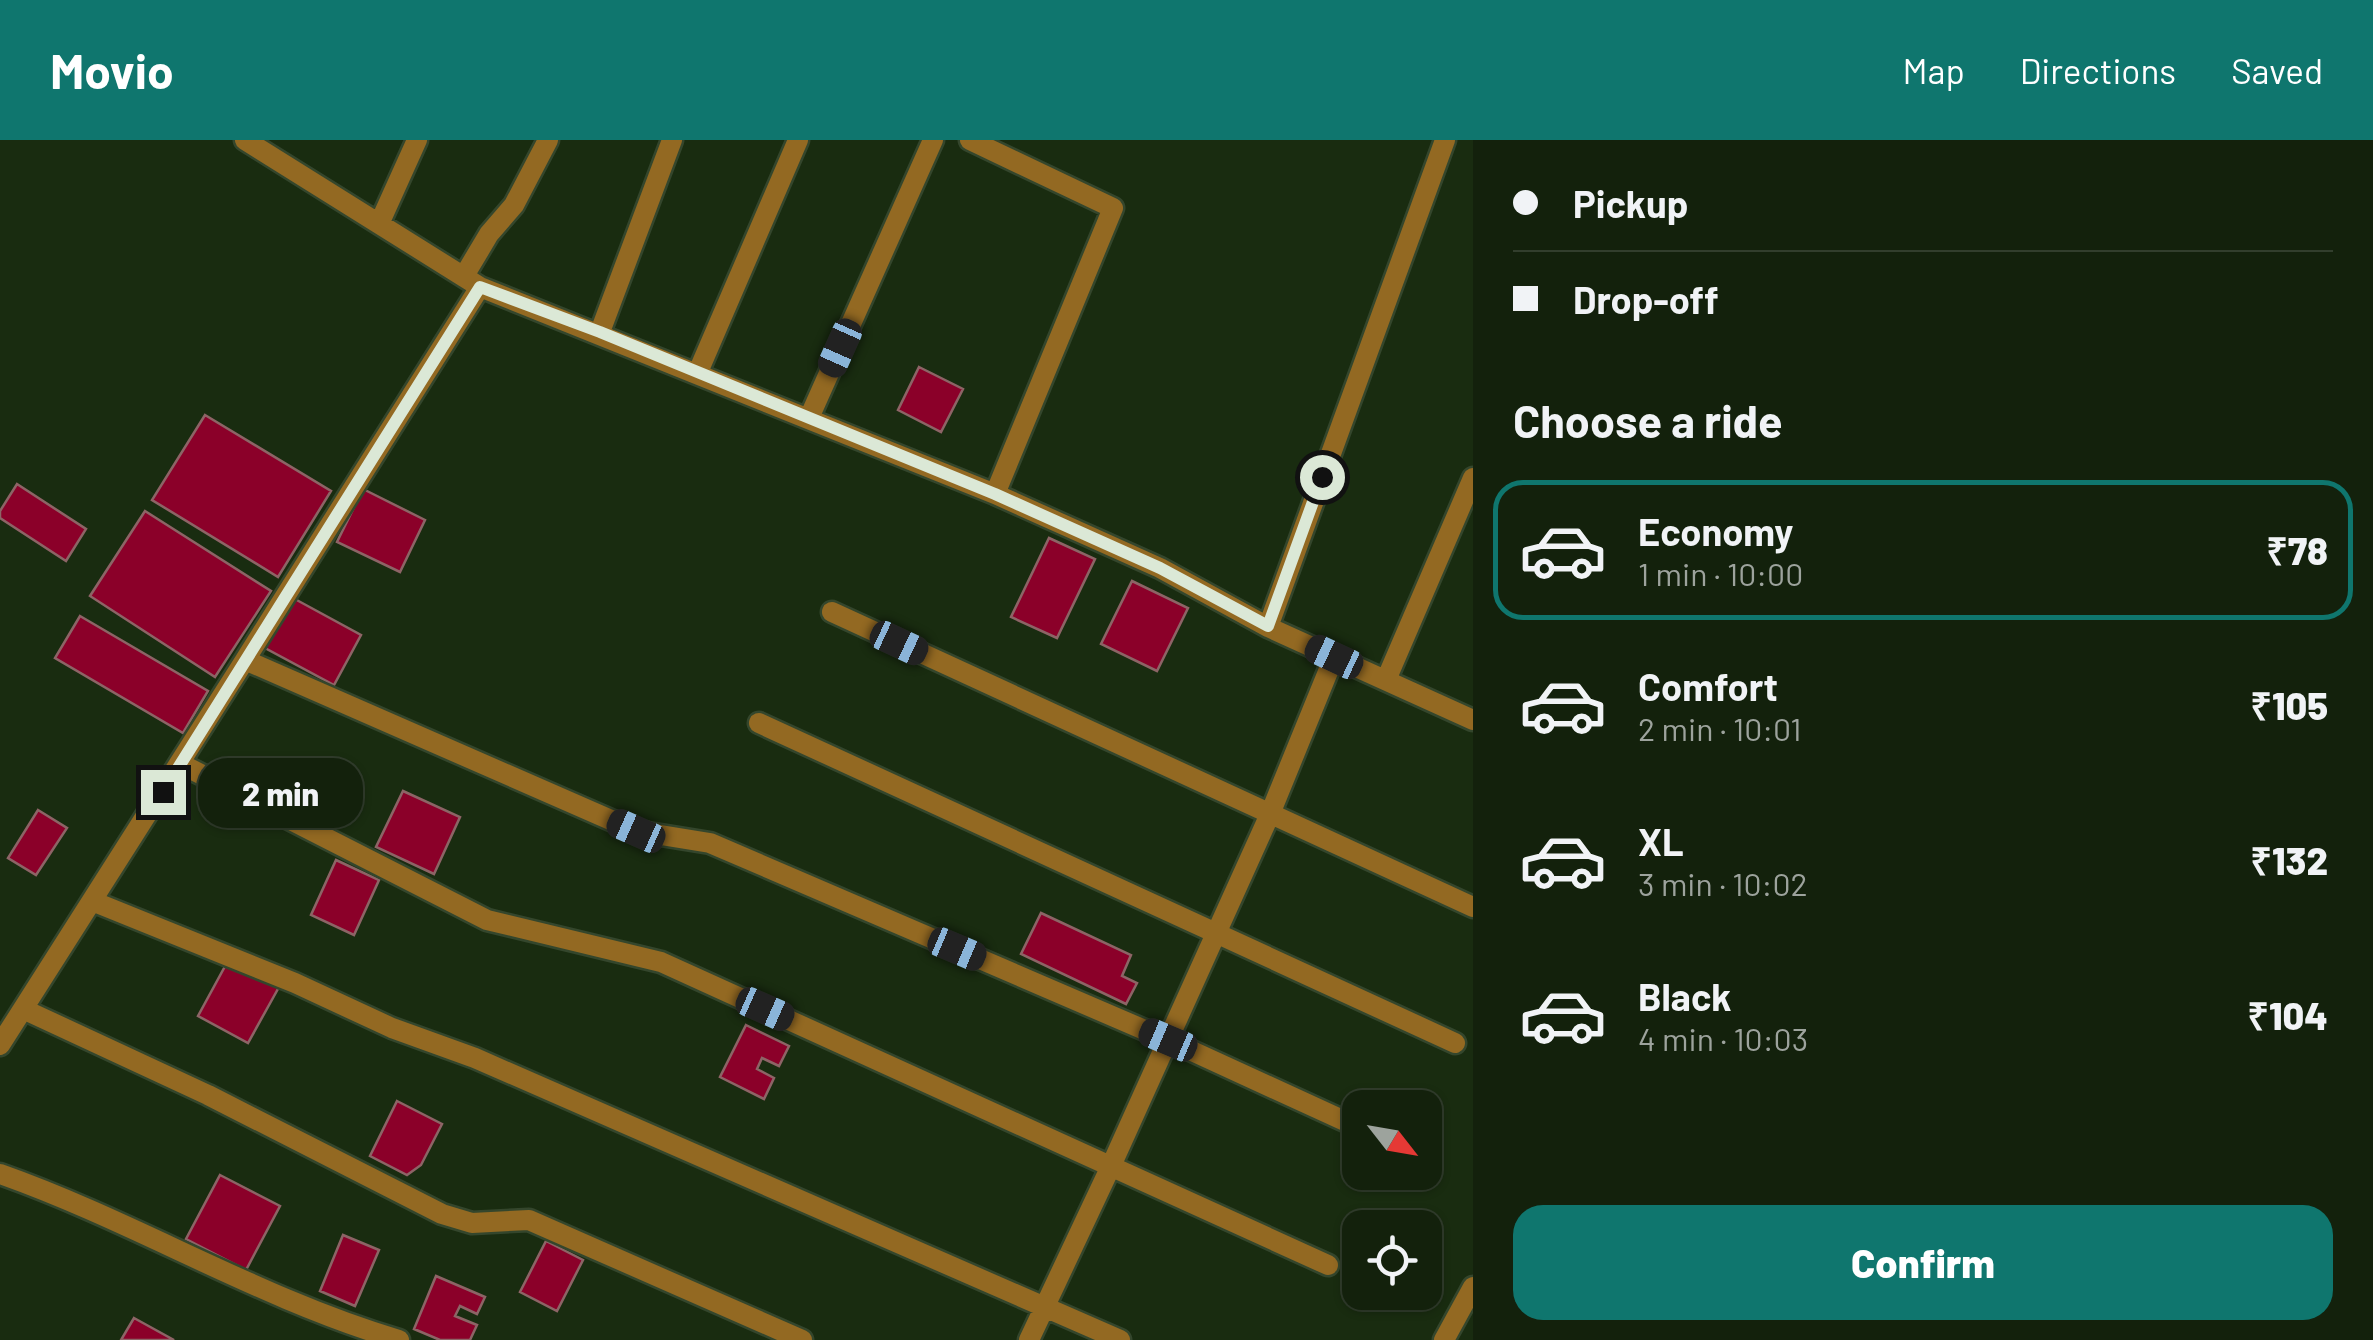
<!DOCTYPE html>
<html lang="en">
<head>
<meta charset="utf-8">
<style>
  body { margin:0; font-family:Barlow,sans-serif; background:#1c2915; color:#f1f3f6; height:100vh; display:flex; flex-direction:column; font-size:38px; white-space:nowrap }
  * { box-sizing:border-box; margin:0 }
  p { font-size:32px; color:#9da39d }
  .icon { flex:none; width:55px; height:55px; fill:none; stroke:currentColor; stroke-width:2; stroke-linecap:round; stroke-linejoin:round }
  .map { position:relative; flex:1; overflow:hidden }
  .sheet { display:flex; flex-direction:column; background:#13210c; width:900px }
  .sheet>* { flex:none }
  .guide { display:grid; align-content:center; height:220px; padding:0 40px; background:#13210c }
  .needle { width:65px; rotate:121deg }
  .buttons { position:absolute; left:1342px; top:950px; display:grid; gap:20px }
  .buttons a { display:grid; place-items:center; width:100px; height:100px; border-radius:20px; background:#13210c; box-shadow:0 2px 8px #0004,0 0 0 2px #323e2d; font-size:50px }
  .end { position:absolute; width:45px; height:45px; margin:-22px; border:12px solid #dbe8d6; background:#111; box-shadow:0 0 0 5px #111 }
  .from { border-radius:50% }
  .bubble { position:absolute; height:70px; border-radius:30px; background:#13210c; box-shadow:0 2px 8px #0004,0 0 0 2px #323e2d; font-size:32px; font-weight:800; line-height:70px; text-align:center }
  .car { position:absolute; width:30px; height:60px; margin:-30px -15px; border-radius:12px; box-shadow:0 0 8px 2px #0007; background:linear-gradient(#222 24%,#8ab4d8 0 40%,#222 0 76%,#8ab4d8 0 86%,#222 0) }
  .guide b { display:flex; align-items:center; gap:35px; height:95px; font-size:38px }
  .guide b+b { border-top:2px solid #323e2d }
  .guide i { width:25px; height:25px; background:#f1f3f6 }
  ul { padding:0; list-style:none }
  li { display:flex; align-items:center; gap:30px; height:140px; margin:0 20px 15px; padding:0 20px; border:5px solid transparent; border-radius:30px }
  li div { flex:1 }
  li b { display:block; font-size:38px }
  li em { font-style:normal; font-weight:800 }
  li.selected { border-color:#0f766e }
  li>.icon { width:90px; height:90px; stroke-width:1.5 }
  h2 { padding:0 40px; font-size:45px; line-height:120px }
  .action { display:flex; gap:20px; margin-top:auto; padding:20px 40px }
  .action a { flex:1; height:115px; border-radius:30px; background:#0f766e; color:#fff; font-size:40px; font-weight:800; line-height:115px; text-align:center }
  header { display:flex; align-items:center; gap:60px; box-sizing:border-box; height:140px; padding:0 50px; background:#0f766e; color:#fff }
  header strong { font-size:48px }
  nav { display:flex; gap:55px; margin-inline-start:auto; font-size:35px }
  main { display:flex; flex:1; min-height:0 }
  .map>svg:first-child { display:block }
  .building { fill:#8b0029; stroke:#8d6466; stroke-width:2.5 }
  .lines { fill:none; stroke-linecap:round; stroke-linejoin:round }
  .street-casing { stroke:#34462c; stroke-width:25 }
  .street { stroke:#936922; stroke-width:20 }
  .route { stroke:#dbe8d6; stroke-width:12 }
</style>
</head>
<body>
<header>
<strong>Movio</strong>
<nav><a>Map</a><a>Directions</a><a>Saved</a></nav>
</header>
<main>
<div class="map">
<svg width="1473" height="1200" viewBox="0 0 1473 1200">
  <rect width="100%" height="100%" fill="#192c10"/>
  <path class="building" d="M 919,227 L 963,249 L 941,292 L 898,270 Z
    M 205,275 L 331,351 L 278,437 L 152,360 Z
    M 17,344 L 86,389 L 66,421 L 0,378 L 0,371 Z
    M 363,349 L 425,380 L 400,432 L 337,402 Z
    M 145,371 L 271,451 L 215,537 L 90,456 Z
    M 1049,398 L 1095,419 L 1057,498 L 1011,477 Z
    M 1132,441 L 1188,468 L 1157,531 L 1101,504 Z
    M 293,458 L 361,495 L 334,545 L 265,508 Z
    M 80,476 L 208,551 L 183,593 L 55,518 Z
    M 403,651 L 460,677 L 434,734 L 376,707 Z
    M 38,670 L 67,688 L 36,735 L 8,718 Z
    M 336,720 L 379,740 L 354,795 L 311,775 Z
    M 1041,773 L 1131,815 L 1122,836 L 1137,843 L 1126,864 L 1021,814 Z
    M 229,819 L 279,847 L 248,903 L 198,876 Z
    M 746,885 L 789,906 L 779,926 L 762,918 L 757,929 L 774,938 L 764,959 L 720,937 Z
    M 397,961 L 442,984 L 421,1025 L 407,1035 L 370,1016 Z
    M 220,1035 L 280,1066 L 246,1130 L 186,1099 Z
    M 343,1095 L 379,1110 L 355,1166 L 320,1151 Z
    M 546,1101 L 583,1120 L 557,1171 L 520,1152 Z
    M 436,1136 L 485,1157 L 477,1174 L 460,1166 L 455,1176 L 477,1185 L 470,1200 L 440,1200 L 414,1189 Z
    M 134,1178 L 174,1200 L 121,1200 Z"/>
  <g class="lines">
    <defs>
      <path id="street" d="M 245,0 L 480,147 L 995,354 L 1160,428 L 1268,487 L 1473,580
        M 970,0 L 1113,68 L 995,354
        M 380,82 L 417,0
        M 464,136 L 489,94 L 514,65 L 548,0
        M 480,147 L 245,520 L 636,691 L 710,703 L 1168,900 L 1360,988
        M 600,192 L 672,0
        M 698,232 L 798,0
        M 809,278 L 933,0
        M 832,472 L 1473,767
        M 1268,487 L 1445,0
        M 1386,540 L 1473,338
        M 759,583 L 1455,903
        M 181,624 L 487,780 L 661,822 L 1328,1125
        M 92,761 L 295,843 L 392,888 L 475,918 L 1120,1200
        M 25,870 L 208,955 L 442,1074 L 472,1083 L 529,1080 L 802,1200
        M 0,905 L 245,520
        M 0,1034 C 136,1082 260,1159 399,1200
        M 1029,1200 L 1111,1026 L 1270,674 L 1334,517
        M 1444,1200 L 1473,1147"/>
    </defs>
    <use href="#street" class="street-casing"/>
    <use href="#street" class="street"/>
  </g>
  <g class="lines">
    <path class="route" d="M 163,652 L 480,147 L 600,192 L 995,354 L 1160,428 L 1268,486 L 1322,337"/>
  </g>
</svg>
<div class="buttons">
<a><svg class="needle" viewBox="-14 -14 28 28"><path d="M0-13l5 13h-10z" fill="#e53935"/><path d="M0 13l5-13h-10z" fill="#9da39d"/></svg></a>
<a><svg class="icon" aria-label="locate" viewBox="0 0 24 24"><circle cx="12" cy="12" r="6"/><path d="M12 2v4M12 18v4M2 12h4M18 12h4"/></svg></a>
</div>
<i class="end from" style="left:1322px;top:337px"></i>
<i class="end" style="left:163px;top:652px"></i>
<div class="bubble" style="left:198px;top:618px;width:165px">2 min</div>
<i class="car" style="left:840px;top:208px;rotate:204deg"></i>
<i class="car" style="left:899px;top:503px;rotate:115deg"></i>
<i class="car" style="left:1334px;top:517px;rotate:295deg"></i>
<i class="car" style="left:636px;top:691px;rotate:294deg"></i>
<i class="car" style="left:957px;top:809px;rotate:113deg"></i>
<i class="car" style="left:765px;top:869px;rotate:114deg"></i>
<i class="car" style="left:1168px;top:900px;rotate:293deg"></i>
</div>
<section class="sheet">
<div class="guide">
<b><i class="from"></i>Pickup</b>
<b><i></i>Drop-off</b>
</div>
<h2>Choose a ride</h2>
<ul>
<li class="selected"><svg class="icon" aria-label="car" viewBox="0 0 24 24"><path d="M5 17H2v-5l4-1 3-4h7l3 4 3 1v5h-3M9 17h6M6 11h13"/><circle cx="7" cy="17" r="2"/><circle cx="17" cy="17" r="2"/></svg><div><b>Economy</b><p>1 min · 10:00</p></div><em>₹78</em></li>
<li><svg class="icon" aria-label="car" viewBox="0 0 24 24"><path d="M5 17H2v-5l4-1 3-4h7l3 4 3 1v5h-3M9 17h6M6 11h13"/><circle cx="7" cy="17" r="2"/><circle cx="17" cy="17" r="2"/></svg><div><b>Comfort</b><p>2 min · 10:01</p></div><em>₹105</em></li>
<li><svg class="icon" aria-label="car" viewBox="0 0 24 24"><path d="M5 17H2v-5l4-1 3-4h7l3 4 3 1v5h-3M9 17h6M6 11h13"/><circle cx="7" cy="17" r="2"/><circle cx="17" cy="17" r="2"/></svg><div><b>XL</b><p>3 min · 10:02</p></div><em>₹132</em></li>
<li><svg class="icon" aria-label="car" viewBox="0 0 24 24"><path d="M5 17H2v-5l4-1 3-4h7l3 4 3 1v5h-3M9 17h6M6 11h13"/><circle cx="7" cy="17" r="2"/><circle cx="17" cy="17" r="2"/></svg><div><b>Black</b><p>4 min · 10:03</p></div><em>₹104</em></li>
</ul>
<div class="action"><a>Confirm</a></div>
</section>
</main>
</body>
</html>
